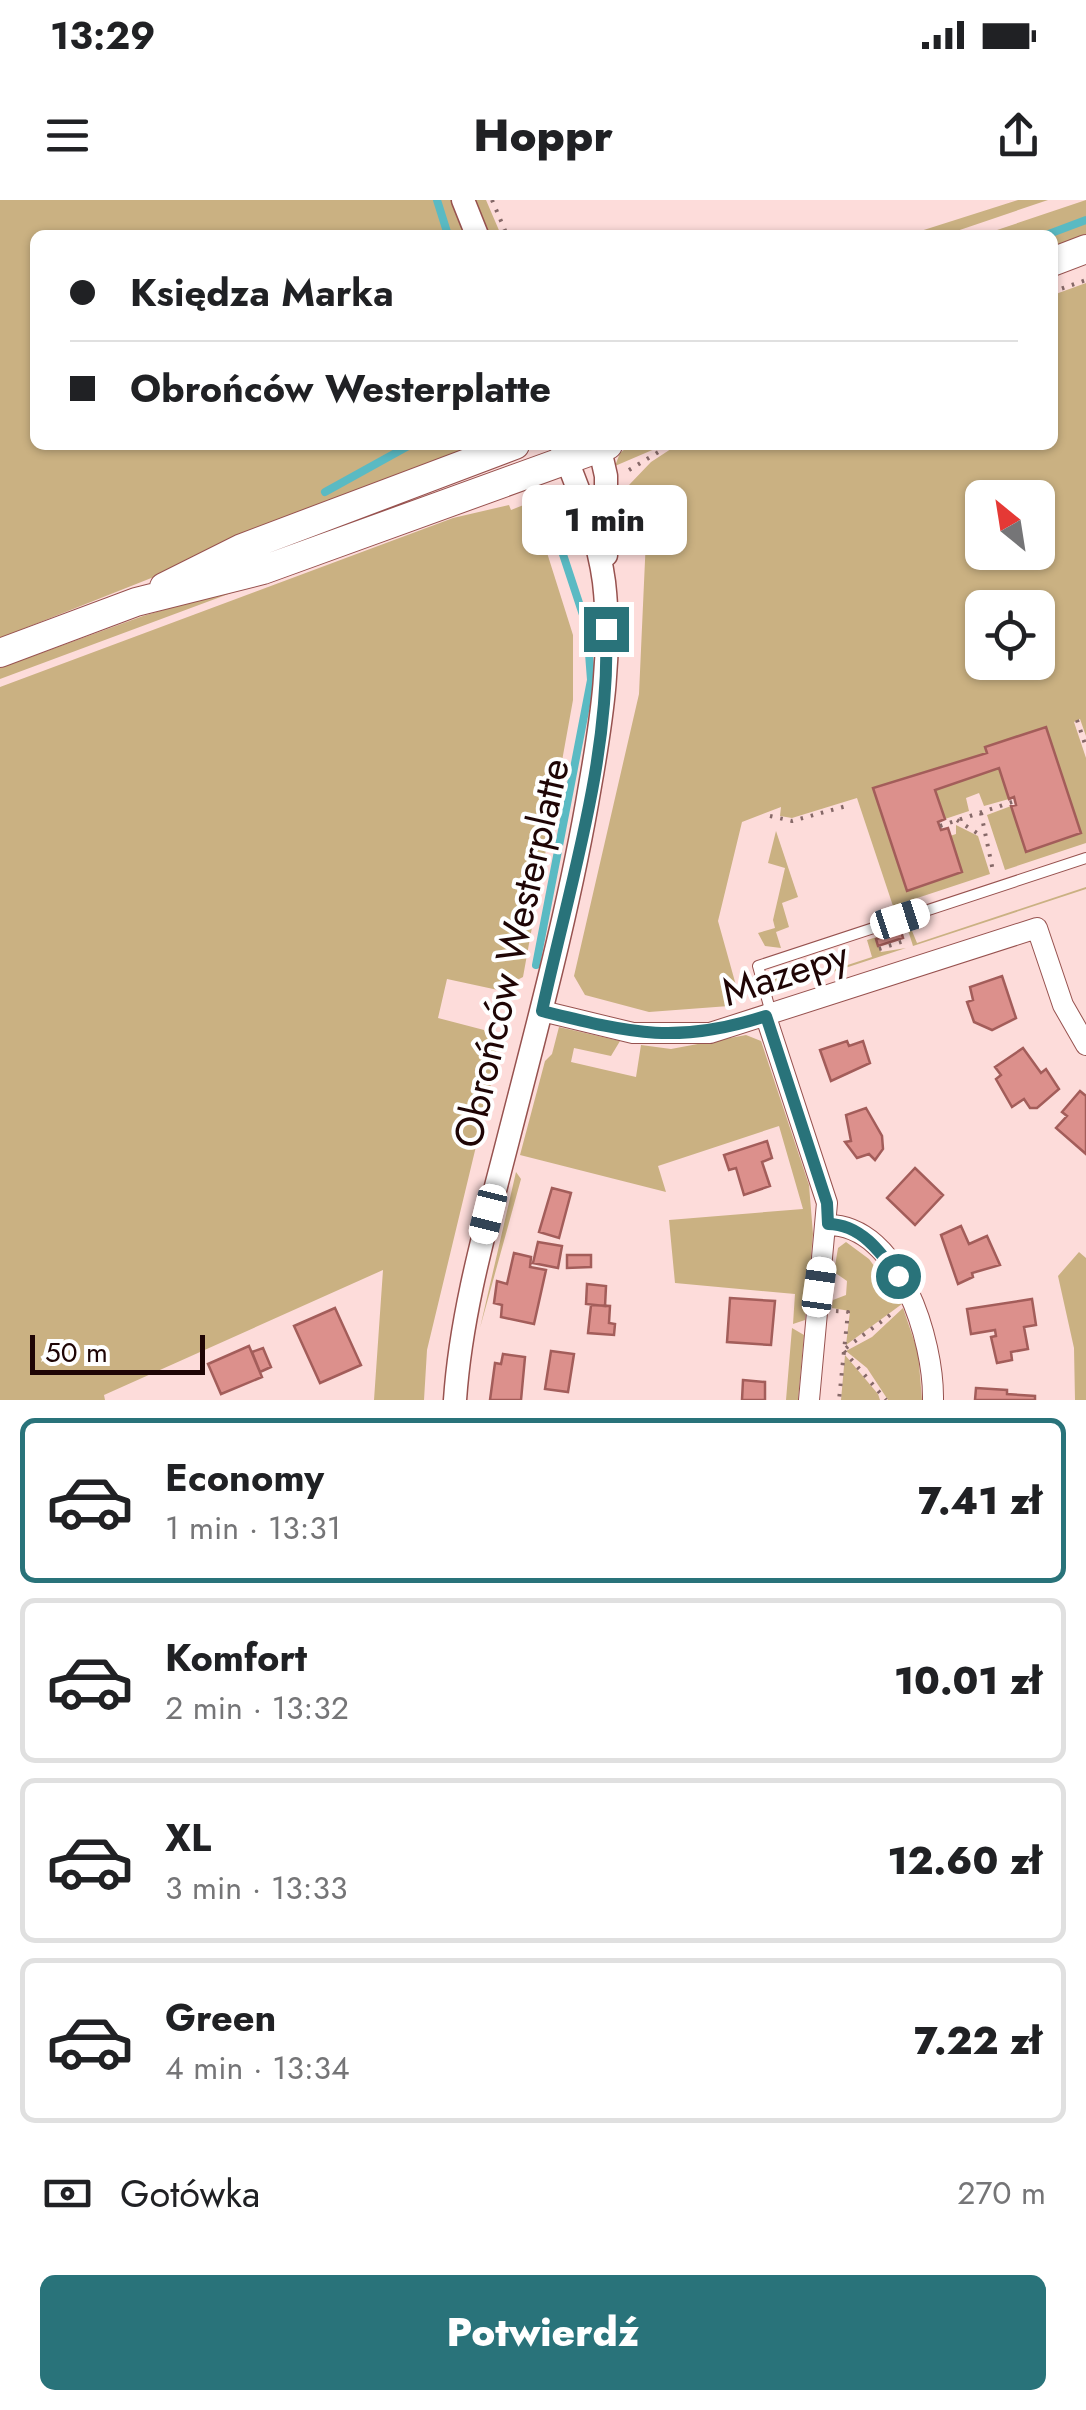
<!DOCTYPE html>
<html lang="pl">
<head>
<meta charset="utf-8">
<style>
  body { margin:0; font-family:Jost,sans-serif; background:#f2f2f2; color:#202124; height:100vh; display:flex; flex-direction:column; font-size:38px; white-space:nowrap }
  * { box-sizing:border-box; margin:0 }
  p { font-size:32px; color:#757577 }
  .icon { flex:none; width:55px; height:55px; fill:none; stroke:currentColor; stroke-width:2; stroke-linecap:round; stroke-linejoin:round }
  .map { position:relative; height:1200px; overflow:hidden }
  .side { display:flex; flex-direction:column; background:#fff; flex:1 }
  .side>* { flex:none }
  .top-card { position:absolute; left:30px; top:30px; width:1028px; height:220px; border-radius:15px; box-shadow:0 2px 8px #0004; display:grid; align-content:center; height:220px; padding:0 40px; background:#fff }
  .needle { width:65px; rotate:330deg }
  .buttons { position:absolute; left:965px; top:280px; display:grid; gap:20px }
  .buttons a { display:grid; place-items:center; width:90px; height:90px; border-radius:15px; background:#fff; box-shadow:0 2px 8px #0004; font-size:50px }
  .scale { position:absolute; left:30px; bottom:25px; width:175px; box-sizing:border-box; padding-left:10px; border:5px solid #1f0505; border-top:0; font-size:28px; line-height:35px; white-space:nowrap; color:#1f0505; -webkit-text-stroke:8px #fff; paint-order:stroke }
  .end { position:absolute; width:45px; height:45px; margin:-22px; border:12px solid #29737a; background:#fff; box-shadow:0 0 0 5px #fff }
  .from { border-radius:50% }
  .bubble { position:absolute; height:70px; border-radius:15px; background:#fff; box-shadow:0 2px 8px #0004; font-size:32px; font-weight:800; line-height:70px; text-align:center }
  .car { position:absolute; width:30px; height:60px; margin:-30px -15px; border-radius:12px; box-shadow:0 0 8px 2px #0007; background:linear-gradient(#fff 24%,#345 0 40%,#fff 0 76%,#345 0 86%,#fff 0) }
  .top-card b { display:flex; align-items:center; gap:35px; height:95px; font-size:38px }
  .top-card b+b { border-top:2px solid #e0e0e0 }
  .top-card i { width:25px; height:25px; background:#202124 }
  ul { padding:18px 0 0; list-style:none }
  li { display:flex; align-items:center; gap:30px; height:165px; margin:0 20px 15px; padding:0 20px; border:5px solid #e0e0e0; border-radius:15px }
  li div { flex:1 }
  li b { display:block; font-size:38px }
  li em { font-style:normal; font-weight:800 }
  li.current { border-color:#29737a }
  li>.icon { width:90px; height:90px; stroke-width:1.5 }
  .pay { display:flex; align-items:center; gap:25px; height:110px; padding:0 40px; font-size:38px }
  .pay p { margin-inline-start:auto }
  .action { display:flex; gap:20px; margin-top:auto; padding:20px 40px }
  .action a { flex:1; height:115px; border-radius:15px; background:#29737a; color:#fff; font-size:40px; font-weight:800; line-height:115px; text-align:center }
  .status { display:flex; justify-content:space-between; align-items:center; height:70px; padding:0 50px; background:#fff; direction:ltr }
  .status svg { height:28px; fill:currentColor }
  header { display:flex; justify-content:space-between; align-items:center; height:130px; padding:0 40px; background:#fff; font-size:45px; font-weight:800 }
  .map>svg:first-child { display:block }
  .green { fill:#cab182; fill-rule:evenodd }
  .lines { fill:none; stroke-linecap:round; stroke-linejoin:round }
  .stream { stroke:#5abac3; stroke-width:8 }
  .building { fill:#dc908c; stroke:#a35d5a; stroke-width:2.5 }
  .service-casing { stroke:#97524f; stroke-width:12 }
  .minor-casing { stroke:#97524f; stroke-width:22 }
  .tertiary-casing { stroke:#97524f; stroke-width:25 }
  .secondary-casing { stroke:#97524f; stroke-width:30 }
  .path { stroke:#866968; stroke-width:4; stroke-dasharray:2.5 8; stroke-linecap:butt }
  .service { stroke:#fff; stroke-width:10 }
  .minor { stroke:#fff; stroke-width:20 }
  .tertiary { stroke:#fff; stroke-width:22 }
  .secondary { stroke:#fff; stroke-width:28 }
  .route { stroke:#29737a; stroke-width:12 }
  .labels { text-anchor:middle; stroke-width:8; stroke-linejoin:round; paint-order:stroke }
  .street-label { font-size:40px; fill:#1f0505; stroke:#fff }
</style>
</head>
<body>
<div class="status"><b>13:29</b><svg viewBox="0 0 49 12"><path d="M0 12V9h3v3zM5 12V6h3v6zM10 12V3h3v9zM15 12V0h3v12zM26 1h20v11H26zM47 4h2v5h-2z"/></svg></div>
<header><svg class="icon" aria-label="menu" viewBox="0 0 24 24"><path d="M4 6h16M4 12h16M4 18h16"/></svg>Hoppr<svg class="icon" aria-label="share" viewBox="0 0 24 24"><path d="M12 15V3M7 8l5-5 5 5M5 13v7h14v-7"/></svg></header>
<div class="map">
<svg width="1086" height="1200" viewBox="0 0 1086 1200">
  <rect width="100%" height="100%" fill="#fddcda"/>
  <path class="green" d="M 0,0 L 452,0 L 467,35 L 35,35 L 35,245 L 487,245 L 0,438 Z
    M 472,0 L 486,0 L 501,35 L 486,35 Z
    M 1018,0 L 1048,0 L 945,35 L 908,35 Z
    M 1086,0 L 1086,34 L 1053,47 L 1052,35 L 982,35 Z
    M 1086,83 L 1086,536 L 1080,519 L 1074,522 L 1086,558 L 1086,643 L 1005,670 L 987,615 L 1011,606 L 1081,633 L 1045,527 L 986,547 L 987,553 L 874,588 L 907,690 L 962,672 L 950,636 L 956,634 L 956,625 L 978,636 L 990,674 L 893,706 L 857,598 L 792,618 L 780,616 L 781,607 L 742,622 L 718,721 L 737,789 L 729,806 L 649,812 L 585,795 L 574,776 L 639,494 L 648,294 L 630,292 L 633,287 L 629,285 L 651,262 L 677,245 L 1052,245 L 1053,95 ZM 982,298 L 1038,298 L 1038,352 L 982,352 ZM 982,408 L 1038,408 L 1038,462 L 982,462 Z
    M 630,245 L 664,245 L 615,266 L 620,253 Z
    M 531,302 L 573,435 L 573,500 L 523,777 L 498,790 L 447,779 L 438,818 L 484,830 L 498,855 L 427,1150 L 424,1200 L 374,1200 L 383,1070 L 104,1195 L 105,1200 L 0,1200 L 0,487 L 453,318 L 509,305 L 511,310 Z
    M 269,379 L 0,479 L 0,468 L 143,416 Z
    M 999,568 L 1009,599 L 984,606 L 979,593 L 966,598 L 969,611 L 945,619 L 935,590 Z
    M 776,631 L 798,697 L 782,703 L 789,727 L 776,732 L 781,748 L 765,746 L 758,733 L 775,728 L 773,720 L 785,668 L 768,663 Z
    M 1086,687 L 1086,689 L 913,746 L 907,727 L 910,726 L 917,743 Z
    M 900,730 L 876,740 L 881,752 L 906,748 L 775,791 L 773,780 L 781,769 L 802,762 L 808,778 L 872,757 L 867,740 Z
    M 559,827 L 620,841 L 611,856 L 574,848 L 571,862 L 636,877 L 641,845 L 671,849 L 746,835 L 761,841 L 809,985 L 813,1034 L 805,1120 L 793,1124 L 795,1094 L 675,1083 L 669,1020 L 803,1009 L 779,926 L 658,966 L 666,992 L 520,955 L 545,861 L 552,854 Z
    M 516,972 L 521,979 L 480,1128 Z
    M 846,1042 L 869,1059 L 902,1104 L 846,1145 L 850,1111 L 832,1108 L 833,1100 L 846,1095 L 847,1081 L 834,1072 L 838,1048 Z
    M 1079,1052 L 1086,1058 L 1086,1200 L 1075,1200 L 1074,1148 L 1058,1076 Z
    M 903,1108 L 918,1152 L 922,1200 L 888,1200 L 867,1168 L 846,1151 L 872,1137 Z
    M 792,1128 L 804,1135 L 798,1200 L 786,1200 Z
    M 845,1155 L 878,1194 L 880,1200 L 841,1200 Z"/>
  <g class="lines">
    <path class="stream" d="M 437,0 L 448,35
      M 1046,35 L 1086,20
      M 325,292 L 410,245
      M 536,765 L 591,480 L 587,427 L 549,312"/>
  </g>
  <path class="building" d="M 1046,527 L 1081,633 L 1026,652 L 1011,606 L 1016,605 L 1014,597 L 1009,599 L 999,568 L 935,590 L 945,619 L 938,622 L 941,630 L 948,628 L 962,672 L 907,691 L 873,588 L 987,553 L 985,547 Z
    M 901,731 L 903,738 L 878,746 L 876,739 Z
    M 1002,776 L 1016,818 L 992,830 L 974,822 L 967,802 L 973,800 L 970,787 Z
    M 847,841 L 849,846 L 863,841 L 870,863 L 831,881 L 820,850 Z
    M 1023,848 L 1041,873 L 1046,869 L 1059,889 L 1037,908 L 1030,908 L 1024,899 L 1012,907 L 996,879 L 1001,875 L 995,867 Z
    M 1080,891 L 1086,896 L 1086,954 L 1056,928 L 1067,916 L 1062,912 Z
    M 866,908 L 882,936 L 883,949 L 875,960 L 869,954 L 857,958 L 845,942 L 851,941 L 846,915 Z
    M 767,941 L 772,958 L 762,962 L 770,986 L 744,995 L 736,968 L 729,970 L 724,955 Z
    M 915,968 L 943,995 L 915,1025 L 887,998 Z
    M 552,988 L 571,993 L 559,1038 L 539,1032 Z
    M 961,1026 L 969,1044 L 987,1036 L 1000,1065 L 972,1073 L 973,1077 L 958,1084 L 941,1035 Z
    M 538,1042 L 562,1046 L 558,1068 L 533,1063 Z
    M 514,1053 L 531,1057 L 530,1067 L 546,1070 L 534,1124 L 501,1117 L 502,1105 L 494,1103 L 497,1081 L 507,1084 Z
    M 567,1055 L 591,1055 L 591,1067 L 567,1068 Z
    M 587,1084 L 606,1086 L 605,1106 L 586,1104 Z
    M 730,1098 L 775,1101 L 771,1145 L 727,1142 Z
    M 1032,1099 L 1036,1125 L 1024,1127 L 1028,1149 L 1011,1152 L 1012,1160 L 997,1163 L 991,1137 L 996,1136 L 995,1130 L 971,1134 L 967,1109 Z
    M 591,1105 L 610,1106 L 609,1123 L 615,1124 L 614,1135 L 588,1133 Z
    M 335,1108 L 361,1165 L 320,1183 L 294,1126 Z
    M 249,1146 L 262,1177 L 221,1194 L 208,1164 Z
    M 263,1148 L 271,1167 L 260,1172 L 252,1152 Z
    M 551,1151 L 574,1154 L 568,1192 L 545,1189 Z
    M 503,1154 L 525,1157 L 521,1200 L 490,1200 L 495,1163 L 501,1164 Z
    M 743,1180 L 765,1182 L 765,1200 L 742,1200 Z
    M 976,1188 L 1007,1190 L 1007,1194 L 1035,1196 L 1035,1200 L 975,1200 Z"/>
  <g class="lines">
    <defs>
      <path id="service" d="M 771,813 L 758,766 L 1086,658"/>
      <path id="minor" d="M 542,811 L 633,833 L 710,833 L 1037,728 L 1063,805 L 1086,845
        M 766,817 L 827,1003 L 809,1200
        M 828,1025 C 900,1025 934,1142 933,1200"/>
      <path id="tertiary" d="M 463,0 L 477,35
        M 599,245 L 606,276 L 606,355
        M 455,1200 C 461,1112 486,1026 508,940 C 538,823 570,705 590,586 C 602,518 612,451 604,382 C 598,335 578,289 561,245"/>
      <path id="secondary" d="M 1052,62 L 1086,49
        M 164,387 L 242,348 L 515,245
        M 0,453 L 136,402 L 263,370 L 608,245"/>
    </defs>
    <use href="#service" class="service-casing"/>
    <use href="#minor" class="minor-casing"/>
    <use href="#tertiary" class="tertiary-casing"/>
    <use href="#secondary" class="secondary-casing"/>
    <path class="path" d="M 492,0 L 507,35
      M 1052,92 L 1086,80
      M 629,270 L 670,245
      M 1077,520 L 1086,547
      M 981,613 L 993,671
      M 770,616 L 792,621 L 850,605
      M 957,620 L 977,633
      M 940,626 L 1015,601
      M 879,749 L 907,740
      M 836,1111 L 848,1112 L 839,1200
      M 846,1148 L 894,1112
      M 844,1151 L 886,1200"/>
    <use href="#service" class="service"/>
    <use href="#minor" class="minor"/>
    <use href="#tertiary" class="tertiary"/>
    <use href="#secondary" class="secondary"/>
  </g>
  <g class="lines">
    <path class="route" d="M 606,429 C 611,557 569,687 542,811 C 631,833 676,845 766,816 L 827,1003 L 828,1024 C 860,1024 880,1051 898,1076"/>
  </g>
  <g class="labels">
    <g class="street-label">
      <text transform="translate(511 753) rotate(-77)" y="14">Obrońców Westerplatte</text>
      <text transform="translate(785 773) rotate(-18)" y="14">Mazepy</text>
    </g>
  </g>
</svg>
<div class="buttons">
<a><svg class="needle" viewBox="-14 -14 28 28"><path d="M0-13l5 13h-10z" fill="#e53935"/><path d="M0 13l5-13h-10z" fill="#757577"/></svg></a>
<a><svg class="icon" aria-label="locate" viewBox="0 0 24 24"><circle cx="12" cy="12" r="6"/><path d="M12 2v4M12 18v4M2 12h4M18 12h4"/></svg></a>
</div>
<div class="scale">50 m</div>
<i class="end from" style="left:898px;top:1076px"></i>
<i class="end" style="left:606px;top:429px"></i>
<div class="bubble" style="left:522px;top:285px;width:165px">1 min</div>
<i class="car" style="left:900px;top:719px;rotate:72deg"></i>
<i class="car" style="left:488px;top:1014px;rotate:194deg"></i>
<i class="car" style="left:819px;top:1087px;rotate:8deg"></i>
<div class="top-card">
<b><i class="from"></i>Księdza Marka</b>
<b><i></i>Obrońców Westerplatte</b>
</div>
</div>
<section class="side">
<ul>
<li class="current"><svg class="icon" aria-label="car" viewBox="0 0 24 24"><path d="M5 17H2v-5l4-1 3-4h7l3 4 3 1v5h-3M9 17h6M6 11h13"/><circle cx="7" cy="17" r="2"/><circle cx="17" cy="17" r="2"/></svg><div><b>Economy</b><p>1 min · 13:31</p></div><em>7.41 zł</em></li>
<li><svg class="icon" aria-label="car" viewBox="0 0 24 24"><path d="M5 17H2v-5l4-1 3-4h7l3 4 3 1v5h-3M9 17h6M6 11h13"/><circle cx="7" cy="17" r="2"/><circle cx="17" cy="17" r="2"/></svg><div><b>Komfort</b><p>2 min · 13:32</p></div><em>10.01 zł</em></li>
<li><svg class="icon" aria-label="car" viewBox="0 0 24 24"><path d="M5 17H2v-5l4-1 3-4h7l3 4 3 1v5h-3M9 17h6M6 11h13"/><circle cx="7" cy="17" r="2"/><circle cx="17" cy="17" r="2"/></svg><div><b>XL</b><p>3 min · 13:33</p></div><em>12.60 zł</em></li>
<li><svg class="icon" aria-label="car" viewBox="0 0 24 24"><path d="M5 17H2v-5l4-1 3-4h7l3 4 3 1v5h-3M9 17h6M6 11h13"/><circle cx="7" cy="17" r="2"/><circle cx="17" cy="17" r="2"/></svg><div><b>Green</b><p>4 min · 13:34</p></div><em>7.22 zł</em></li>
</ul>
<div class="pay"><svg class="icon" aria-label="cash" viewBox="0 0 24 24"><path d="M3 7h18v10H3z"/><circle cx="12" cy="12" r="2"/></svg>Gotówka<p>270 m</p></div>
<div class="action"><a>Potwierdź</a></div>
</section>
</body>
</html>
